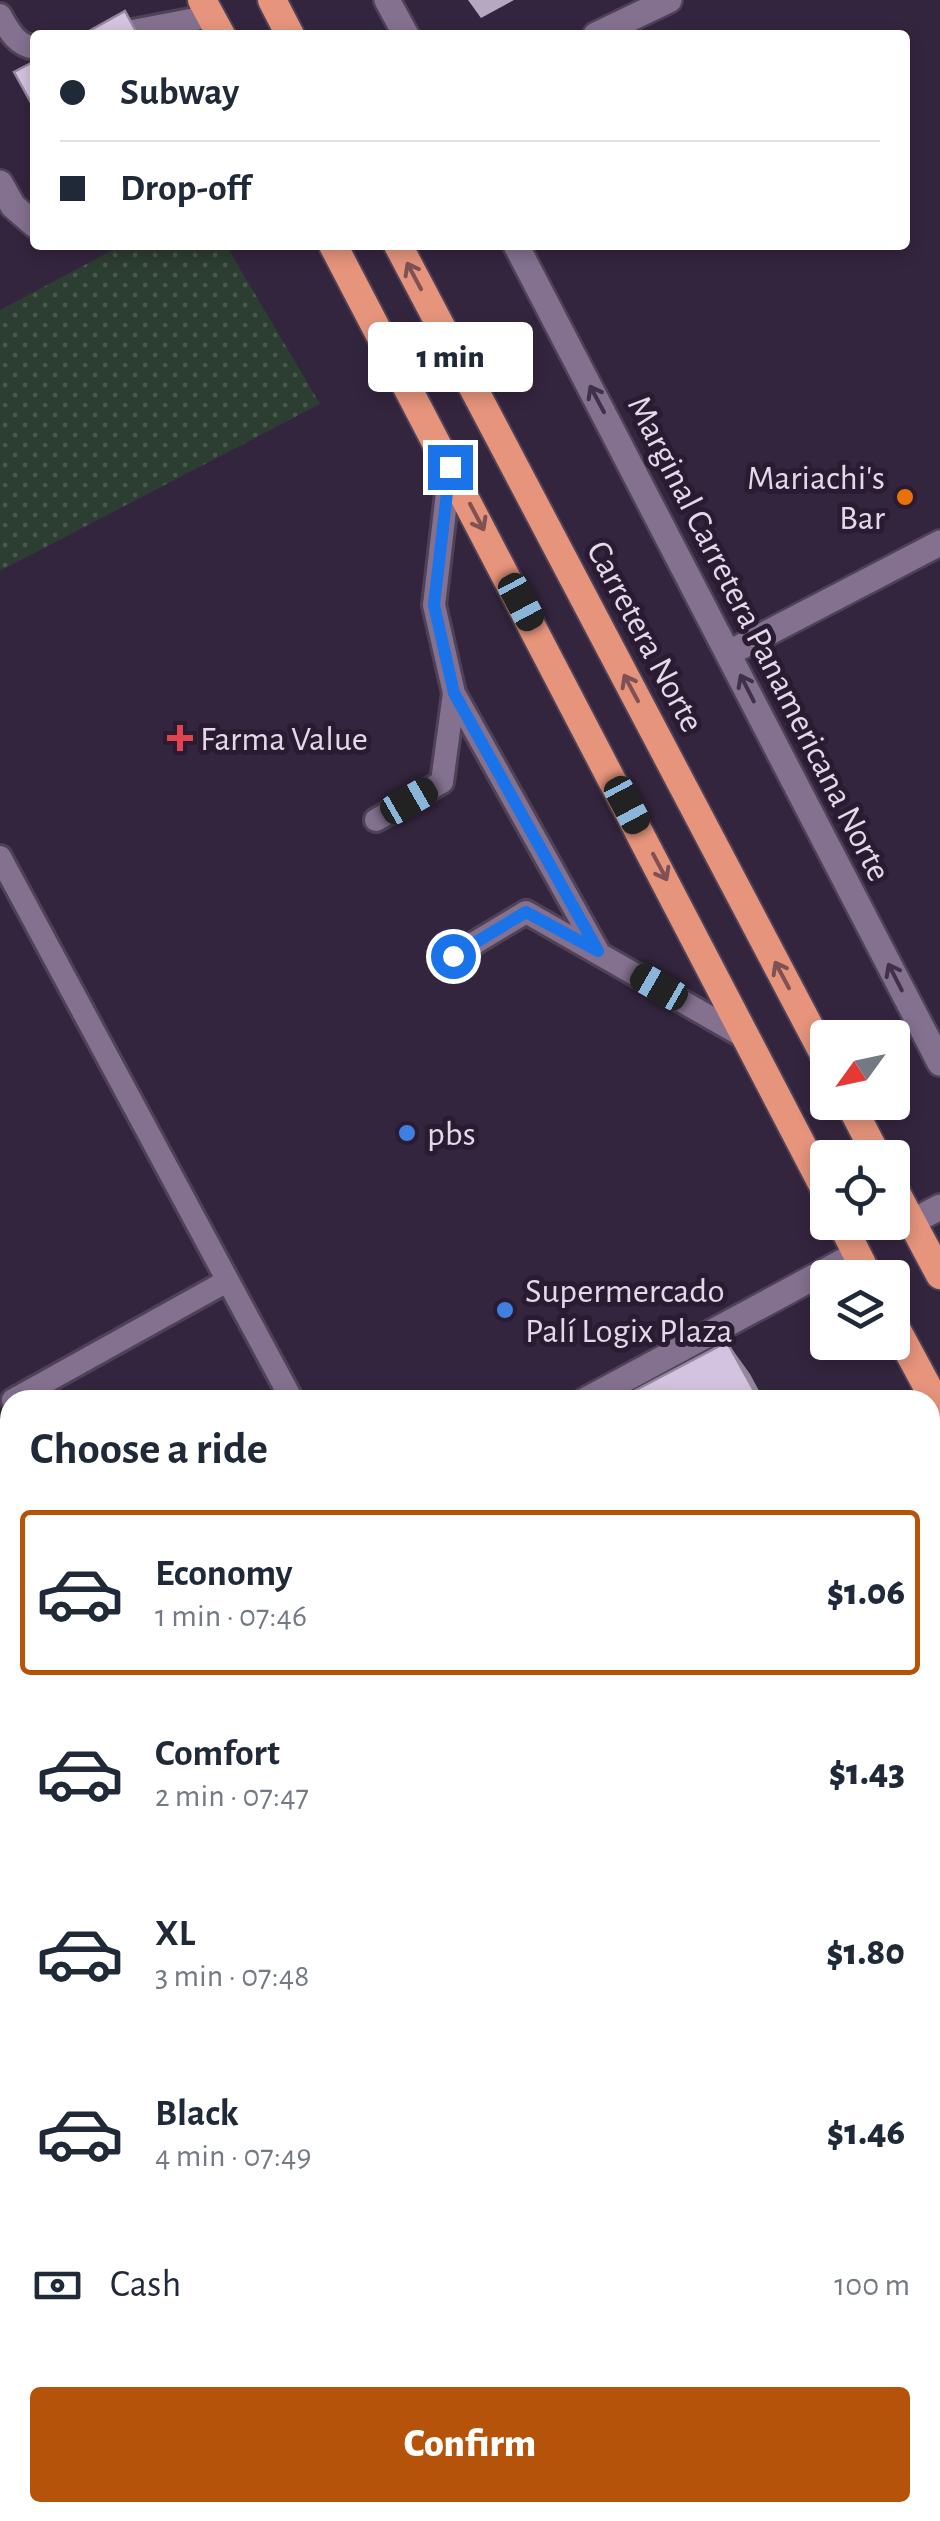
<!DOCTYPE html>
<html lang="en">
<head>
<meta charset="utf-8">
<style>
  body { margin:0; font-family:"Alegreya Sans",sans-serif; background:#f2f2f3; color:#1f2937; height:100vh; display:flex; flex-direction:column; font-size:38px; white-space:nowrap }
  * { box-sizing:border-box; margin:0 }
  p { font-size:32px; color:#747a83 }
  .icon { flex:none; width:55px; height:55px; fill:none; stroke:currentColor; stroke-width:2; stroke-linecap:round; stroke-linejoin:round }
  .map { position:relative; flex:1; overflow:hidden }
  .panel { position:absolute; left:0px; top:1390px; width:940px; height:1132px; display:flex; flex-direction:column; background:#fff; border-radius:30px 30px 0 0; box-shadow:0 5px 15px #0003 }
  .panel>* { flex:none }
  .top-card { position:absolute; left:30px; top:30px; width:880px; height:220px; border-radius:10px; box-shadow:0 5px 15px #0003; display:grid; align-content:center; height:220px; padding:0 30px; background:#fff }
  .needle { width:65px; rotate:237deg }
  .fabs { position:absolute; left:810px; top:1020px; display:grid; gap:20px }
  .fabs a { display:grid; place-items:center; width:100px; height:100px; border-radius:10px; background:#fff; box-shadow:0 5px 15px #0003; font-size:50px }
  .end { position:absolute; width:45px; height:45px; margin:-22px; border:12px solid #1a73e8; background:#fff; box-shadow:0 0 0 5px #fff }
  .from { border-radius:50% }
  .bubble { position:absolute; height:70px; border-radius:10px; background:#fff; box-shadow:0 5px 15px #0003; font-size:32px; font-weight:800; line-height:70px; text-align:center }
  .car { position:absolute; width:30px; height:60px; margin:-30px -15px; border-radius:12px; box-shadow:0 0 8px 2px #0007; background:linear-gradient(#222 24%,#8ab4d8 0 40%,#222 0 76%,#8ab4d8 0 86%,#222 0) }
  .top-card b { display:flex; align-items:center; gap:35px; height:95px; font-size:38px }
  .top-card b+b { border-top:2px solid #e0e1e3 }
  .top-card i { width:25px; height:25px; background:#1f2937 }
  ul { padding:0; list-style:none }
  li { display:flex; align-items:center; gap:30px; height:165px; margin:0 20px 15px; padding:0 10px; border:5px solid transparent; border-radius:10px }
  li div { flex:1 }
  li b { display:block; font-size:38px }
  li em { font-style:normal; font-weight:800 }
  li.active { border-color:#b45309 }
  li>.icon { width:90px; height:90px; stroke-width:1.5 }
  h2 { padding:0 30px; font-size:45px; line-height:120px }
  .pay { display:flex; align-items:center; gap:25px; height:110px; padding:0 30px; font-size:38px }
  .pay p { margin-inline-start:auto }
  .primary-button { display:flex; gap:20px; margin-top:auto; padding:20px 30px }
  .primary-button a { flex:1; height:115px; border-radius:10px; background:#b45309; color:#fff; font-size:40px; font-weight:800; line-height:115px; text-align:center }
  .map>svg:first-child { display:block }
  .grass { fill:url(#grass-dots) }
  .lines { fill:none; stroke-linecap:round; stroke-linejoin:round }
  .service-casing { stroke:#4f4257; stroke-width:28 }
  .minor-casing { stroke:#4f4257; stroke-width:30 }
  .tertiary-casing { stroke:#4f4257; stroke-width:30 }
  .trunk-casing { stroke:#4f4257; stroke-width:32 }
  .service { stroke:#83718f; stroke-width:22 }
  .minor { stroke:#83718f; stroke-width:25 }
  .tertiary { stroke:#83718f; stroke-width:25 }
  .trunk { stroke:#e6947c; stroke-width:28 }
  .wall { fill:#b6a8c1 }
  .shaded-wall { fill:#94889d }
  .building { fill:#d4c3e0; stroke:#94889d; stroke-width:2.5 }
  .oneway { stroke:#7f5154 }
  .oneway2 { stroke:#40304a }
  .route { stroke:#1a73e8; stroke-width:12 }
  .food-dot { fill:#e8710a; stroke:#2a1b33; stroke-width:4 }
  .health-dot { fill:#e0444e; stroke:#2a1b33; stroke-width:4 }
  .shop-dot { fill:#3f7fe0; stroke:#2a1b33; stroke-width:4 }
  .labels { text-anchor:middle; stroke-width:10; stroke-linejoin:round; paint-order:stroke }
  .poi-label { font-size:35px; fill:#e2d9e9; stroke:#2a1b33; text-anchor:start }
  .street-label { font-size:35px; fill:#e2d9e9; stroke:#2a1b33 }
</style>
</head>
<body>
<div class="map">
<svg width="940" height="2521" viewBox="0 0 940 2521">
  <defs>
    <pattern id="grass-dots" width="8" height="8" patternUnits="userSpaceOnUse" patternTransform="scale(2.5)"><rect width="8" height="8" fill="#2c3d31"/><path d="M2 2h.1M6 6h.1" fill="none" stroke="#4a584f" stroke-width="1.8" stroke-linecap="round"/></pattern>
  </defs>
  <rect width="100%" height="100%" fill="#34253e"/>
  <path class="grass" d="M 122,245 L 226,245 L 320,404 L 0,571 L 0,310 Z"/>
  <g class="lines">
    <defs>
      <path id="service" d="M 0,15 C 9,31 16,45 35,48
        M 112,35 L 211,16
        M 454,693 L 598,951
        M 376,820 L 442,782 L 454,693 L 434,605 L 450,467
        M 0,857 L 292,1400
        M 453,956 L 526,912 L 748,1039
        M 13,1400 L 227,1281
        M 930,1538 L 940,1533"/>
      <path id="minor" d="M 596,35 L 669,0
        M 0,183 L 13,206 L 35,225
        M 729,653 L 940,543
        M 912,1222 L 940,1207
        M 586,1400 L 857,1254
        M 0,1716 L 10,1711
        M 930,2429 L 940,2423
        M 771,2521 L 786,2512"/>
      <path id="tertiary" d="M 387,0 L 406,35
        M 516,245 L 940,1063"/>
      <path id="trunk" d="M 202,0 L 221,35
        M 272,0 L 290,35
        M 333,245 L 828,1195
        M 398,245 L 828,1062
        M 849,1102 L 878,1158
        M 892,1185 L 940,1275
        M 841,1222 L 869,1278
        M 892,1321 L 940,1410"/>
    </defs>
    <use href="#service" class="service-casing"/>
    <use href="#minor" class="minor-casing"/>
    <use href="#tertiary" class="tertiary-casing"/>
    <use href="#trunk" class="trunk-casing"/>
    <use href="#service" class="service"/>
    <use href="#minor" class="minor"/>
    <use href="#tertiary" class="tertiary"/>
    <use href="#trunk" class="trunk"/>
  </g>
  <path class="wall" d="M 468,0 L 514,0 L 481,18 Z
    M 10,1720 L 10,2063 L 0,2068 L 0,1725 Z
    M 930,1757 L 940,1775 L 940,2173 L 930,2179 Z
    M 10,2512 L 599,2512 L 585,2521 L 0,2521 Z"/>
  <path class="shaded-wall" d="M 727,1342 L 750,1374 L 764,1400 L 759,1400 Z
    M 930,1757 L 940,1775 L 940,1783 L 930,1765 Z
    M 876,2512 L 880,2512 L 885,2521 L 880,2521 Z"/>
  <path class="building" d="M 125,11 L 138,35 L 82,35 Z
    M 35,61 L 35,110 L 14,72 Z
    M 727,1342 L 759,1400 L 617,1400 Z
    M 10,1720 L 10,2018 L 0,2023 L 0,1725 Z
    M 930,1765 L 940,1783 L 940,2160 L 930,2143 Z
    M 10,2079 L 10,2512 L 520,2512 L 505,2521 L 0,2521 L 0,2085 Z
    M 940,2434 L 940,2521 L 927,2521 L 923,2512 L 930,2512 L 930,2440 Z
    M 786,2512 L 876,2512 L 880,2521 L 771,2521 Z"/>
  <defs><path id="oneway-shaft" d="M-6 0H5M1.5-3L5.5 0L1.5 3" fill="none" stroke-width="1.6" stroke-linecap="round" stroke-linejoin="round" transform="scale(2.5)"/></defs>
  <g class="oneway">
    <use href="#oneway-shaft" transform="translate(414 276) rotate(-118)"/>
    <use href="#oneway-shaft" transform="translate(477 517) rotate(62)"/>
    <use href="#oneway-shaft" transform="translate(631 688) rotate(-118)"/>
    <use href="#oneway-shaft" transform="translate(660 867) rotate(62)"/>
    <use href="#oneway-shaft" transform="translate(782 975) rotate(-118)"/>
  </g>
  <g class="oneway2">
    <use href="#oneway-shaft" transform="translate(597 399) rotate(-118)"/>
    <use href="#oneway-shaft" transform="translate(747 688) rotate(-117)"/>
    <use href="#oneway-shaft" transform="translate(895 977) rotate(-117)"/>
  </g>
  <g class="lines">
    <path class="route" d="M 450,467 L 434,605 L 454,693 L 598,951 L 526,912 L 453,956"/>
  </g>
  <circle class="food-dot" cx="905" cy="497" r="10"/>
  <path class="health-dot" d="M175 723h10v10h10v10h-10v10h-10v-10h-10v-10h10z"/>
  <g class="shop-dot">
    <circle cx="407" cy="1133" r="10"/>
    <circle cx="505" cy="1310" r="10"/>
  </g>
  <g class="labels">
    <g class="poi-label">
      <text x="885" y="489" text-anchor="end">Mariachi's<tspan x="885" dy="40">Bar</tspan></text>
      <text x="200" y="750">Farma Value</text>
      <text x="427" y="1145">pbs</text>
      <text x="525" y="1302">Supermercado<tspan x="525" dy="40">Palí Logix Plaza</tspan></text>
    </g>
    <g class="street-label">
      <text transform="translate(646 636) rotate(62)" y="12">Carretera Norte</text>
      <text transform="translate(760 638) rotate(63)" y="12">Marginal Carretera Panamericana Norte</text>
    </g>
  </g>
</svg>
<div class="fabs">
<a><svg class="needle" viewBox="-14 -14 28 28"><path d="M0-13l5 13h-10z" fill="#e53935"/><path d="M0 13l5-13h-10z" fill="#747a83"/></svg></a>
<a><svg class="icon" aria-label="locate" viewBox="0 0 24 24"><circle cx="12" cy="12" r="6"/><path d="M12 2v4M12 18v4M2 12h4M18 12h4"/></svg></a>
<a><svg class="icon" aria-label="layers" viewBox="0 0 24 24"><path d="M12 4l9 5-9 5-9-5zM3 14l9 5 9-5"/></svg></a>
</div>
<i class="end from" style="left:453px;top:956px"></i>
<i class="end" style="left:450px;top:467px"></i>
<div class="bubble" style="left:368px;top:322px;width:165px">1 min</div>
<i class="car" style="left:521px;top:602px;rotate:152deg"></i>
<i class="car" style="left:409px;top:801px;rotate:60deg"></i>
<i class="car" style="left:627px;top:805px;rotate:152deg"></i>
<i class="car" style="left:659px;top:987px;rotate:300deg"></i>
<div class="top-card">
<b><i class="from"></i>Subway</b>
<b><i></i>Drop-off</b>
</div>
<section class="panel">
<h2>Choose a ride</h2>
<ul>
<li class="active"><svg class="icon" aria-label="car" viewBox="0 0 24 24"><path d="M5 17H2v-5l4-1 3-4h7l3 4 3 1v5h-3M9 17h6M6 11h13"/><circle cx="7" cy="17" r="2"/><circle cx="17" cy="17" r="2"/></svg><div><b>Economy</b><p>1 min · 07:46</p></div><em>$1.06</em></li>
<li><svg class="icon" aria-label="car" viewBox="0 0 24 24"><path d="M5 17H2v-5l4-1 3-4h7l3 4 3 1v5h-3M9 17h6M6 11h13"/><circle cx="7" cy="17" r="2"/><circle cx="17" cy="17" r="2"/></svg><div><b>Comfort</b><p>2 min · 07:47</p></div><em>$1.43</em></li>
<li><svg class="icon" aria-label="car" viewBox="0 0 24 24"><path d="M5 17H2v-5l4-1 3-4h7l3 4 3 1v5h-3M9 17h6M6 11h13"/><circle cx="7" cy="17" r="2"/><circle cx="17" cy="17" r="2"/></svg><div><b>XL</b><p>3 min · 07:48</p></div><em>$1.80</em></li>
<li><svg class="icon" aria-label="car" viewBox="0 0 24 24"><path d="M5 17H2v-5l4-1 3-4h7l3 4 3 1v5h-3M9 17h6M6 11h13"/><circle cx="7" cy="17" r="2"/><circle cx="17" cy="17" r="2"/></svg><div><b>Black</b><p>4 min · 07:49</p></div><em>$1.46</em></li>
</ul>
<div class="pay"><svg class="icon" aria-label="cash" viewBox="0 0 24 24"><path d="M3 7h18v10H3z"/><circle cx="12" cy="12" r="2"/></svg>Cash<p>100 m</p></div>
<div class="primary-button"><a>Confirm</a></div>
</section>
</div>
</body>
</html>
